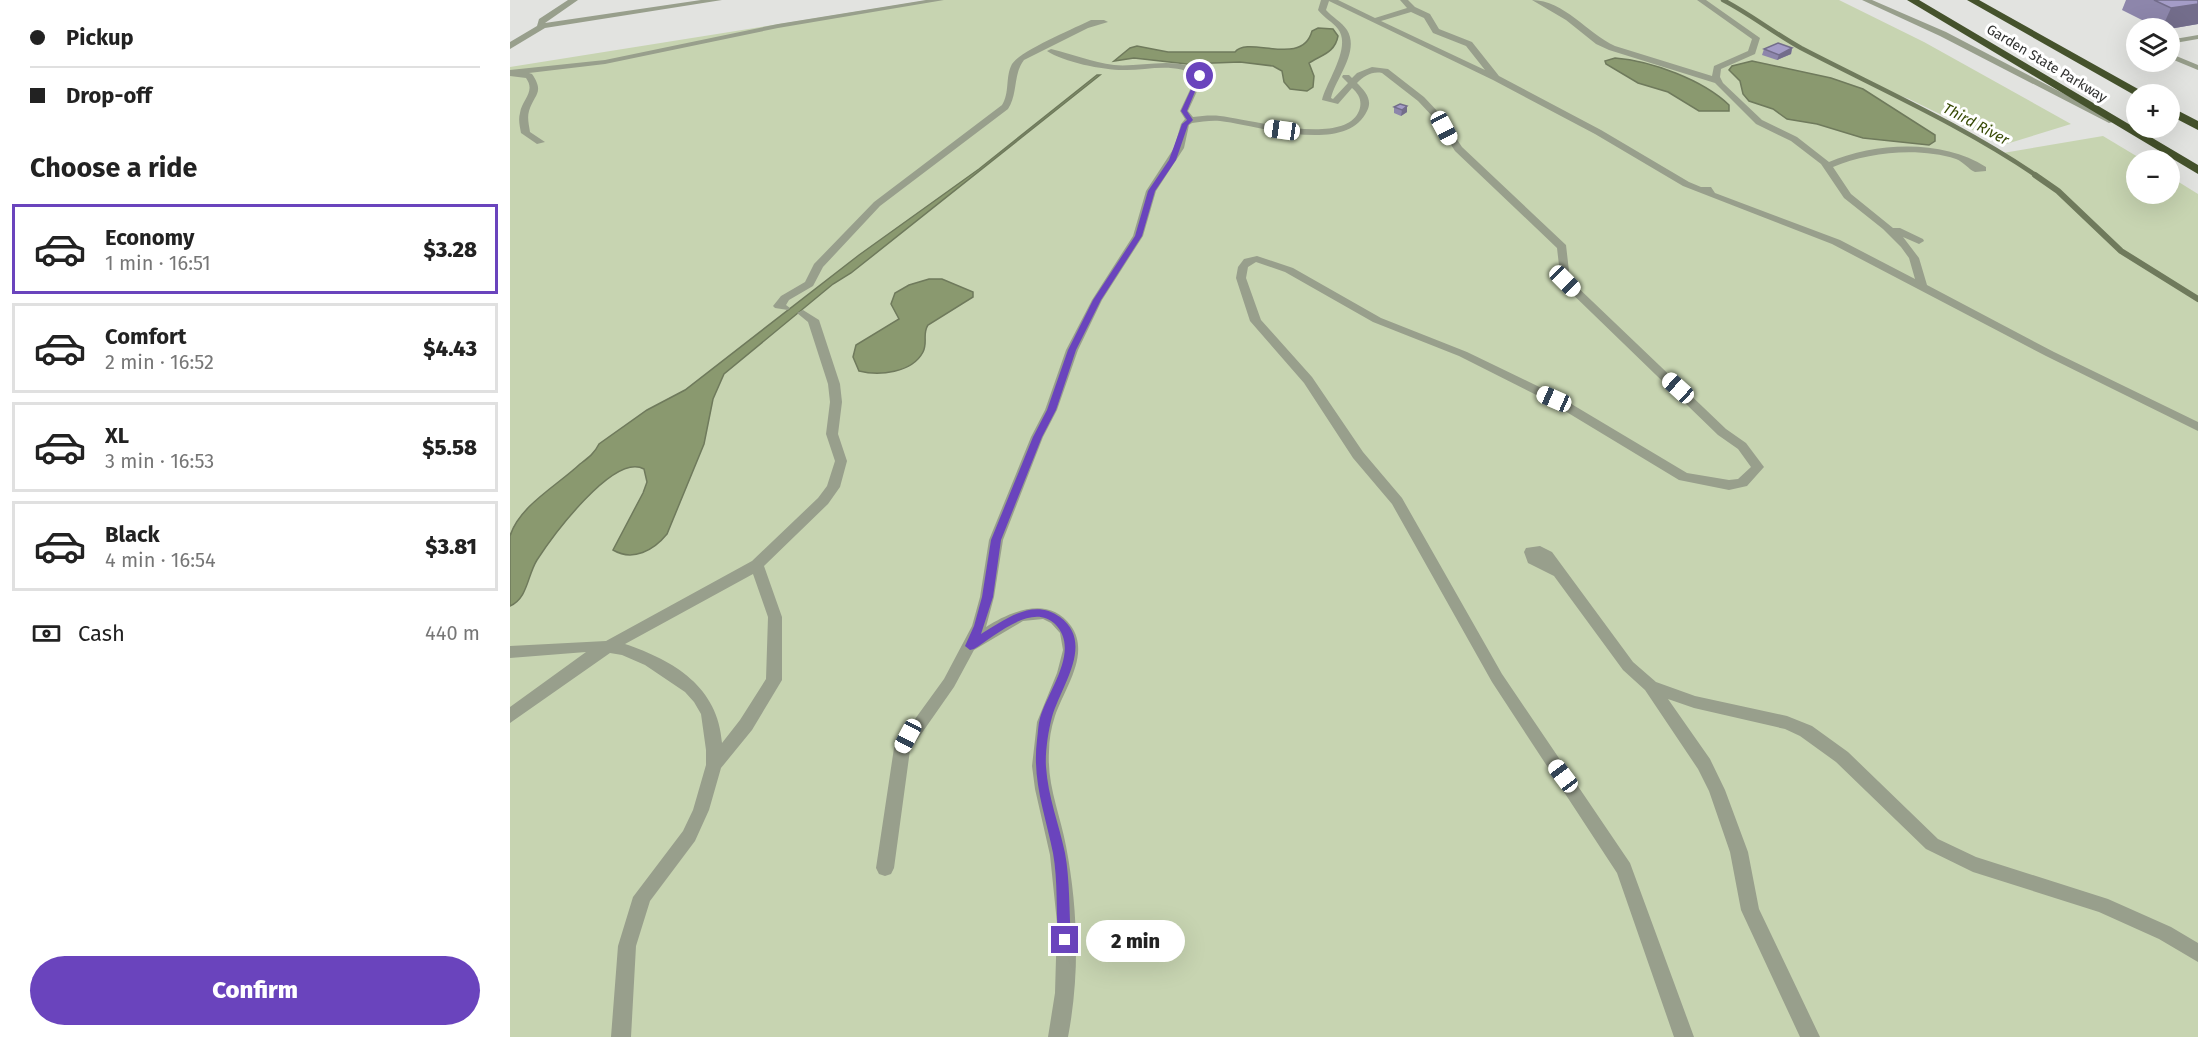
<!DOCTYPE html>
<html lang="en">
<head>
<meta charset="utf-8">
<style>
  body { margin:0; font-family:"Fira Sans",sans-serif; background:#f6f6f6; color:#222; height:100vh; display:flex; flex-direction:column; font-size:22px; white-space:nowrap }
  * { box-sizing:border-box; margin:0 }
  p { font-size:20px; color:#767676 }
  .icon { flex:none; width:33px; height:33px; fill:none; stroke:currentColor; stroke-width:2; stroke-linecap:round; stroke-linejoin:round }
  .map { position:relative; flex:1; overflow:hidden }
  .sheet { display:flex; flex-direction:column; background:#fff; width:510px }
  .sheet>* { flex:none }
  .top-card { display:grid; align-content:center; height:132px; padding:0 30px; background:#fff }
  .controls { position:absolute; left:1616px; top:18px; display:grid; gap:12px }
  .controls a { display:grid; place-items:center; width:54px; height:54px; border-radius:50%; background:#fff; box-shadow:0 6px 24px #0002; font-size:30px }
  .end { position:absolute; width:27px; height:27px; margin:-14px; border:8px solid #6a44bd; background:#fff; box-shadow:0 0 0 3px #fff }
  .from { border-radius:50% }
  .bubble { position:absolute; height:42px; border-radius:21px; background:#fff; box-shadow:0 6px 24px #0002; font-size:20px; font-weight:800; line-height:42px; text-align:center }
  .car { position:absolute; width:18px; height:36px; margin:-18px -9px; border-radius:8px; box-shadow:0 0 4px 2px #0007; background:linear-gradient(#fff 24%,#345 0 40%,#fff 0 76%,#345 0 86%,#fff 0) }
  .top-card b { display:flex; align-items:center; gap:21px; height:57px; font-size:22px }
  .top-card b+b { border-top:2px solid #e0e0e0 }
  .top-card i { width:15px; height:15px; background:#222 }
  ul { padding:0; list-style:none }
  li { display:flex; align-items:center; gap:18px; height:90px; margin:0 12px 9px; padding:0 18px; border:3px solid #e0e0e0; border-radius:0px }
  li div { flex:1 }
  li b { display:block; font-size:22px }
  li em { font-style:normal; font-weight:800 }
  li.current { border-color:#6a44bd }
  li>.icon { width:54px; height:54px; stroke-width:1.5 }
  h2 { padding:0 30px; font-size:27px; line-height:72px }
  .pay { display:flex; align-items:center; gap:15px; height:66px; padding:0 30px; font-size:22px }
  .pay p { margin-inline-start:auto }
  .button { display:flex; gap:12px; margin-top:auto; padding:12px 30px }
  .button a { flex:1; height:69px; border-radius:36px; background:#6a44bd; color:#fff; font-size:24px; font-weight:800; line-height:69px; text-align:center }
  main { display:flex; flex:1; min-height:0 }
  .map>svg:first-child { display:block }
  .green { fill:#c7d4b1 }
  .water { fill:#8a996f; stroke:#6f7a5c; stroke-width:1.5 }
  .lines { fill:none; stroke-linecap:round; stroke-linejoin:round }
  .stream-far1 { stroke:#6f7a5c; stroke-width:4.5 }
  .stream { stroke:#6f7a5c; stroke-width:6 }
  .lane { fill:#989f8c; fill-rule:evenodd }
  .street { fill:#989f8c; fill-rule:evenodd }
  .highway { fill:#45522c; fill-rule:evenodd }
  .wall { fill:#8d86ab }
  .shaded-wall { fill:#736d8b }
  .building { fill:#a49cc7; stroke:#736d8b; stroke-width:1.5 }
  .route { fill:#6a44bd }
  .labels { text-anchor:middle; stroke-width:6; stroke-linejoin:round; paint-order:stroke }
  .far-street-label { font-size:14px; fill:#303130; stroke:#fff }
  .far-water-label { font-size:15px; font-style:italic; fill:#384a05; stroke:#fff }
</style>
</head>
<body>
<main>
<section class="sheet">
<div class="top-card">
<b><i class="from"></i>Pickup</b>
<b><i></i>Drop-off</b>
</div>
<h2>Choose a ride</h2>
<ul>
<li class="current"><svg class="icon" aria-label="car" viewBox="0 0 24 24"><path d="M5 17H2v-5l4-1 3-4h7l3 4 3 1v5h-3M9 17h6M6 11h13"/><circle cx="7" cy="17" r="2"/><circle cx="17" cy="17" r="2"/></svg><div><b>Economy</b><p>1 min · 16:51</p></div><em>$3.28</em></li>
<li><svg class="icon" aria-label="car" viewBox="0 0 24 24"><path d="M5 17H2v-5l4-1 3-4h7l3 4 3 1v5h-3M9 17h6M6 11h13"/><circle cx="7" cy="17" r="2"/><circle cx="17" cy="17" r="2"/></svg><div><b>Comfort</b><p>2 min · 16:52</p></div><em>$4.43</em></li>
<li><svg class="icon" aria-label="car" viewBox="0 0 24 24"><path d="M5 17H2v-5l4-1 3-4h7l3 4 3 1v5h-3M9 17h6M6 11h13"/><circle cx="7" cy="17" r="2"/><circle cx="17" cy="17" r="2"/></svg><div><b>XL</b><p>3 min · 16:53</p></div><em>$5.58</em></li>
<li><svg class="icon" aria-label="car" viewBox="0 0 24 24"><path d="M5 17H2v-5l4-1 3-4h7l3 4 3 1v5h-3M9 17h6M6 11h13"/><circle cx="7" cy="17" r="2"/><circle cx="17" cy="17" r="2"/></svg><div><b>Black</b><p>4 min · 16:54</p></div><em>$3.81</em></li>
</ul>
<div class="pay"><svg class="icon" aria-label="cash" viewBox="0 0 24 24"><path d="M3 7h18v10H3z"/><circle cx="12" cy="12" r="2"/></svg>Cash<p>440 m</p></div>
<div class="button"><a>Confirm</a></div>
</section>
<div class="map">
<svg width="1688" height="1037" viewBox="0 0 1688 1037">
  <rect width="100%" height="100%" fill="#e2e3e0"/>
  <path class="green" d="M 419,0 L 1329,0 L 1414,42 L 1561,124 L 1493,145 L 1399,99 L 1364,86 L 1493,153 L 1593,136 L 1633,160 L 1626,160 L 1626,194 L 1659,194 L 1659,176 L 1688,194 L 1688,1037 L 0,1037 L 0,67 Z"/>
  <path class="water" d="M 808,28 L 823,29 L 828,36 C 825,53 811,55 799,63 L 804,76 L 803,87 L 797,91 L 780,89 L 774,82 L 772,71 L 763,66 L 730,62 L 677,64 L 624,58 L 604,61 L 620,48 L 627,46 L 658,52 L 725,52 C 738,35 792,68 802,31 Z
    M 1105,58 C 1142,61 1193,80 1219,105 L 1219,111 L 1189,111 L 1158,92 L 1128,83 L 1096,64 L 1095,61 Z
    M 1242,61 L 1321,78 L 1353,89 L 1425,135 L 1425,141 L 1419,145 L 1353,138 L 1307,124 L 1277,119 L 1263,109 L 1239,101 L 1233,94 L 1230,81 L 1219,70 L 1222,66 Z
    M 587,75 L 590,75 L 341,273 L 323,284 L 214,374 L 203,399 L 194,444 L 157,534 C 144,550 123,562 103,550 L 133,493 L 137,482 L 134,469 C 104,452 42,537 27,560 C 17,576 18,598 0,606 C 0,589 0,551 0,536 C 9,506 48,485 70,464 C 78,458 84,454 89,444 L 137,410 L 175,390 L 349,255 L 469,169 Z
    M 419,279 L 432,279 L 463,292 L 463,297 L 418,325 C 412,334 418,342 413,352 C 402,373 369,376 349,371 L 343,357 L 346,345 L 389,319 L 381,304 L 385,293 L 399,285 Z"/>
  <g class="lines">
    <path class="stream-far1" d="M 1213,0 C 1240,14 1264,33 1291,48 C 1370,89 1454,126 1527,176"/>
    <path class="stream" d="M 1525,175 L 1548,191 L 1611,251 L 1688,299"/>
    <path class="lane" d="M 416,0 L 434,0 L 268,28 L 95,64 L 19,73 L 22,74 C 35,93 24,94 19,111 C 17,118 19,125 20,132 L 35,142 L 27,144 L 11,133 C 10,127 8,120 10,113 C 12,99 26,92 16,78 L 0,76 L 0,70 L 95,60 L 268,24 Z
      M 811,0 L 828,0 L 865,18 L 897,8 L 890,0 L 898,0 L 905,7 L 920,14 L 929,29 L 962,42 L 989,76 L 1091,130 L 1179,182 L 1191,187 L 1201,187 L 1205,193 L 1330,240 L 1405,279 L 1399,258 L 1391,247 L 1373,229 L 1334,198 L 1311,164 L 1281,141 L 1246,124 L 1205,83 L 1099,50 L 1086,44 L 1056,20 L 1022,0 C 1054,0 1078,34 1105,46 L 1202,76 L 1204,66 L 1238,51 L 1242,39 L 1187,0 L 1196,0 L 1250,38 L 1245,54 L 1211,69 L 1210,77 L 1213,83 L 1252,120 L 1287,137 L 1319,162 C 1366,142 1433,139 1476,167 L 1476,171 L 1465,172 C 1458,169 1454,162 1446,159 C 1409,147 1358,152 1323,167 L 1341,194 L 1383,228 L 1390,228 L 1413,239 L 1414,241 L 1409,244 L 1393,237 L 1409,258 L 1417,285 L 1544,352 L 1688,422 L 1688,431 L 1536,356 L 1322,244 L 1173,186 L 1085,134 L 983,80 L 819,1 L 816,10 C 822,17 832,22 837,30 C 850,51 826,78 821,98 L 823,99 L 838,83 L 832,77 L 833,75 L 839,75 L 842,78 L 847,73 L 862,67 L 878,69 L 914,97 L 930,114 L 952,147 L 1056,245 L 1060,280 L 1216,429 L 1236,443 L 1254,467 L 1237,486 L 1219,490 L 1169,480 L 1040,402 L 949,356 L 863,322 L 775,272 L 746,262 L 738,267 L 736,278 L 751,320 L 802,377 L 853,452 L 892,498 L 992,674 L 1120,863 L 1184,1037 L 1164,1037 L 1107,873 L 982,682 L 882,504 L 843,458 L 794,383 L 740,321 L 726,278 L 728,267 L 734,259 L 747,256 L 783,268 L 871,318 L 957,352 L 1048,396 L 1177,473 L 1219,480 L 1228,479 L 1241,467 L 1228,449 L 1208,435 L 1051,283 L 1047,248 L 945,151 L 924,118 L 908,101 L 872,73 C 862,71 854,76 847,83 C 855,91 863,100 857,111 C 836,156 747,125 710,121 C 701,120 691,122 682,123 L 679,125 L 674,148 L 646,191 L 633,236 L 592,300 L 568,350 L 547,410 L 533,437 L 493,540 L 484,597 L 476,627 C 501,611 539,595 561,626 C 581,654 554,689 545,716 C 541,728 539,740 539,752 C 537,785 550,814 556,846 C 568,909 570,974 558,1037 L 538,1037 L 545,993 L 547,923 L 540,855 L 525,789 L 522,766 L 527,722 L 547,673 L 553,650 L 550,633 L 541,623 L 533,619 L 513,621 L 464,650 L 444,687 L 400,750 L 384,868 L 381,874 L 375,876 L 369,874 L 366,868 L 384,748 L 434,679 L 462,626 L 470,597 L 479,540 L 521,437 L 535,410 L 556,350 L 582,300 L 623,236 L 636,191 L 664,148 L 671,124 L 675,119 L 670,111 L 686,77 C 667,61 635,71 613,70 C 593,70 553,62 537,51 L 541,49 C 562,54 582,62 604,65 C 632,68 673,53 694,76 L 678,111 L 683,117 C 692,116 701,115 710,116 C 739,119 831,146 848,113 C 853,103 850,95 842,88 L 828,104 L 812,100 C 816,82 842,47 828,29 C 823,22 814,18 808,10 ZM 901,12 L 914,18 L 923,33 L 956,46 L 975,70 L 871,21 Z
      M 1352,0 L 1362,0 L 1436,32 L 1606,121 L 1599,123 L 1430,36 Z
      M 581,20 L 594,20 L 598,22 L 578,28 L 514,60 C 503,74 508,94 498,109 L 370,206 L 313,267 L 303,286 L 279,300 L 276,305 L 280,308 L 278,310 L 265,308 L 263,306 L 271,296 L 295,282 L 304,264 L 364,202 L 492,105 C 500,93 495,77 502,64 C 510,51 565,28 581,20 Z
      M 1688,35 L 1688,39 L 1659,44 L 1659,40 Z
      M 1659,53 L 1688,65 L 1688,70 L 1659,58 Z
      M 293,310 L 309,320 L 330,384 L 332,402 L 328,434 L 337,461 L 330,487 L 318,504 L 254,566 L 272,617 L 272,680 L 242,730 L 211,768 L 199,810 L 185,841 L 140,901 L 126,946 L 121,1037 L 101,1037 L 108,946 L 123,897 L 173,831 L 183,810 L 196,765 L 196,750 L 191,714 L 184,702 L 175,692 L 135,665 L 112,655 L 100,653 L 0,723 L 0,707 L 76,652 L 0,658 L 0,646 L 96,641 L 242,561 L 308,498 L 317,486 L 325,461 L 316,434 L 320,402 L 318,384 L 298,322 L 287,313 ZM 243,574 L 258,617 L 256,679 L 230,720 L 212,743 C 208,687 165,661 115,644 Z
      M 1030,546 L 1042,552 L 1123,662 L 1146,682 L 1185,696 L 1277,716 L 1302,726 L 1338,752 L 1428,839 L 1466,857 L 1598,899 L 1661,927 L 1688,943 L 1688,962 L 1649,939 L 1589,912 L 1463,872 L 1416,849 L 1326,762 L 1290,736 L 1275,729 L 1184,708 L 1158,699 L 1200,759 L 1215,790 L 1238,852 L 1249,909 L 1310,1037 L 1290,1037 L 1231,910 L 1220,852 L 1199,791 L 1188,769 L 1135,690 L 1113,670 L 1044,576 L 1018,563 L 1014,552 L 1016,548 Z"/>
    <path class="street" d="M 58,0 L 68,0 L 35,23 L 191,0 L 212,0 L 35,28 L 0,49 L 0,42 L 27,26 L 29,19 Z"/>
    <path class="highway" d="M 1397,0 L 1409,0 L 1688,165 L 1688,174 Z
      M 1457,0 L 1469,0 L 1637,94 L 1626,96 Z
      M 1659,106 L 1688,121 L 1688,130 L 1659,115 Z"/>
  </g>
  <path class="wall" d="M 1616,0 L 1688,0 L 1688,24 L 1659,29 L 1648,28 L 1612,10 Z
    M 1282,48 L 1281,54 L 1267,60 L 1252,55 L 1254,49 Z
    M 884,107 L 897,112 L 891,116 L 884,113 Z"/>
  <path class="shaded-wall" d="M 1688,4 L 1688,24 L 1659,29 L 1652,28 L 1661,8 Z
    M 1282,48 L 1281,54 L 1267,60 L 1269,55 Z
    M 897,106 L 897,112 L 891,116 L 892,110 Z"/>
  <path class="building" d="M 1644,0 L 1688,0 L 1688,4 L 1661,8 Z
    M 1268,43 L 1282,48 L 1269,55 L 1254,49 Z
    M 890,104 L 897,106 L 892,110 L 884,107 Z"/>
  <path class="route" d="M 692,75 L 677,111 L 683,120 L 678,125 L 666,160 L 645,191 L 632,236 L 591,300 L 566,350 L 546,410 L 532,437 L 491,540 L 483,597 L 471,634 C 495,620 523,597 550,617 C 585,643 551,686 542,717 C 538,732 535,753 536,767 C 538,797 549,824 555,853 C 560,880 559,911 561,940 L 555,946 L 548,940 C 546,911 548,881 543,853 C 535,813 522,781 527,740 C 528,733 528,725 530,718 C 538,690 571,650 545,624 C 522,602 485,636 464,649 L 460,650 L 455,646 L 464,626 L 472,597 L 481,540 L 523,437 L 537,410 L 558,350 L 583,300 L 625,236 L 638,191 L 659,160 L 672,124 L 677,120 L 671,111 L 687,76 Z"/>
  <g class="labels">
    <g class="far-street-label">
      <text transform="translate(1537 63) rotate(31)" y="5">Garden State Parkway</text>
    </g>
    <g class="far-water-label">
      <text transform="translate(1466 124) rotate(28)" y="5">Third River</text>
    </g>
  </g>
</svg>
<div class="controls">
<a><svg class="icon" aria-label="layers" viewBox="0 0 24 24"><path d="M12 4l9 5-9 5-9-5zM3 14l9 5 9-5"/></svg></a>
<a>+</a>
<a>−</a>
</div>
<i class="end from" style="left:690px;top:76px"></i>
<i class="end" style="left:555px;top:940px"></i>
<div class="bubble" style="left:576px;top:920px;width:99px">2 min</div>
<i class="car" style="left:934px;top:128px;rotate:152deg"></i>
<i class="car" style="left:772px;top:130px;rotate:278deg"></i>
<i class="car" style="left:1055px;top:281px;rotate:135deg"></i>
<i class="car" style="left:1168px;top:388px;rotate:312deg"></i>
<i class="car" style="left:1044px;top:399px;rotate:294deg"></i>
<i class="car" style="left:398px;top:736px;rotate:208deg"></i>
<i class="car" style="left:1053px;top:776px;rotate:323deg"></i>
</div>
</main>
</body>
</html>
